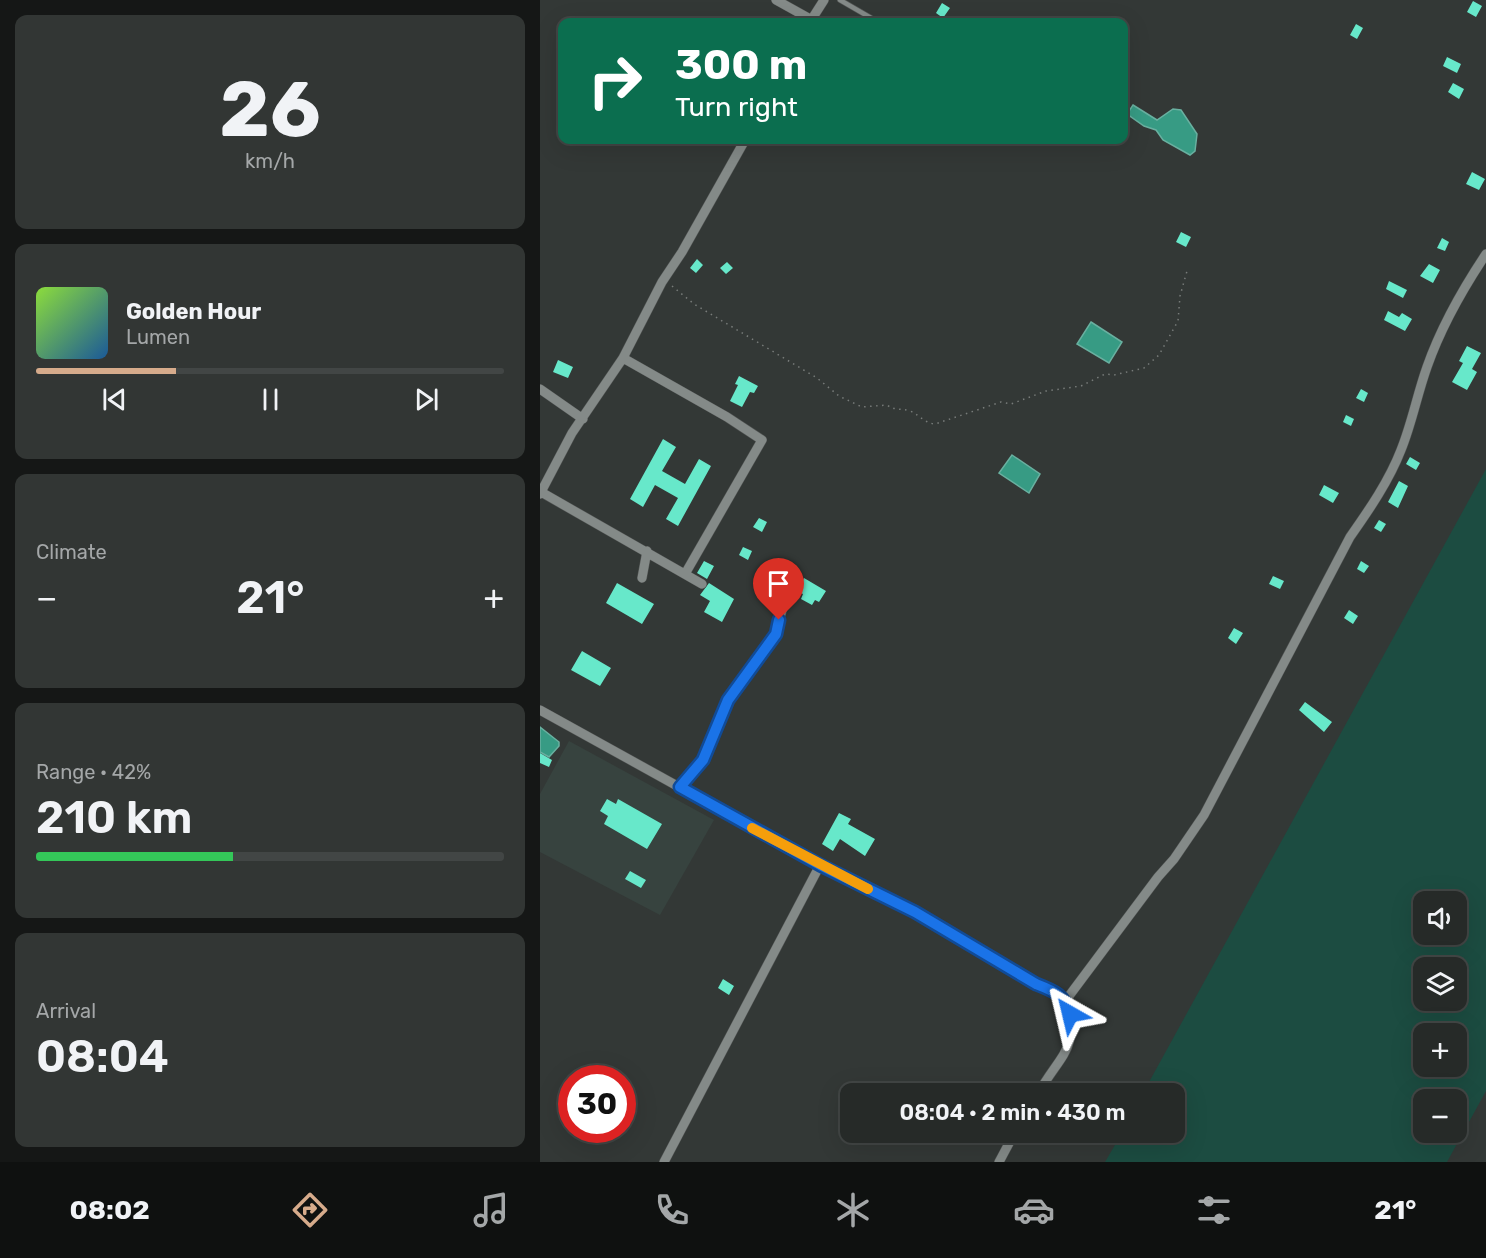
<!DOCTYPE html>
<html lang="en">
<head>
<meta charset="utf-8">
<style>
	body { margin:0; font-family:Rubik,sans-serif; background:#323634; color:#f1f3f6; height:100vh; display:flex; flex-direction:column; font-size:22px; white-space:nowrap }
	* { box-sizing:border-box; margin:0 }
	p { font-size:20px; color:#a4a7a8 }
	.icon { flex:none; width:33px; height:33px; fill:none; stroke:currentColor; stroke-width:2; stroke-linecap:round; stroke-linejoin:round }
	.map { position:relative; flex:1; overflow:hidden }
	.side { display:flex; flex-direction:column; gap:15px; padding:15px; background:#151716; width:540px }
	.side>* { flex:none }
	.top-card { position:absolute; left:18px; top:18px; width:570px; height:126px; border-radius:12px; box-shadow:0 6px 24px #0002,0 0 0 2px #424645; background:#0b6e4f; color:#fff; overflow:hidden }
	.buttons { position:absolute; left:873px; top:891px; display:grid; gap:12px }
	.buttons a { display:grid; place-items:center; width:54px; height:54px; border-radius:12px; background:#262a28; box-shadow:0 6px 24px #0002,0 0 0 2px #424645; font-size:30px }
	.speed { position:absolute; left:18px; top:1065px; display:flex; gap:12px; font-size:30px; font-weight:700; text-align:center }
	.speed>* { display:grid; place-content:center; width:78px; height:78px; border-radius:50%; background:#262a28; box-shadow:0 6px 24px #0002,0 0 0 2px #424645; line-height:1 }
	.speed .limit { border:9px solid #d22; background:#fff; color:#111 }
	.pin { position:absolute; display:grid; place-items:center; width:51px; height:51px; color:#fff; margin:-62px -26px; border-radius:50% 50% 50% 0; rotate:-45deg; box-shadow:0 0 6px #0007 }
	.pin .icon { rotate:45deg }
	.me { position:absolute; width:66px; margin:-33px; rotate:323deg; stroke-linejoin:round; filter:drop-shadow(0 0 4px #0008) }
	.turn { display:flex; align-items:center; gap:21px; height:126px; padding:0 18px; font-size:27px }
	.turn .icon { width:78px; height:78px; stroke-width:2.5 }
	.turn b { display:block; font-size:42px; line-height:51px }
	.big { font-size:45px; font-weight:600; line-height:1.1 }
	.side .card { flex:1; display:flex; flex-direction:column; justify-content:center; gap:9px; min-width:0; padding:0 21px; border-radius:12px; background:#323634 }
	.side .dial { align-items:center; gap:0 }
	.dial b { font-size:78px; line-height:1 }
	.song { display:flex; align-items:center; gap:18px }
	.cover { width:72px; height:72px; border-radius:9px; background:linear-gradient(135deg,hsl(90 70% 55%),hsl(210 70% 35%)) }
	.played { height:6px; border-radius:3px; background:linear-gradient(90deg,#d6ab8b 30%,#424645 30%) }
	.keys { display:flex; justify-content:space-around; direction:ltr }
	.heat { display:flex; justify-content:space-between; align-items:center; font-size:33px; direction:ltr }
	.charge { height:9px; border-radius:4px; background:linear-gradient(90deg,#34c759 42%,#424645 0) }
	.trip { position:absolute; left:300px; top:1083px; width:345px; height:60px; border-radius:12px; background:#262a28; box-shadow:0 6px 24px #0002,0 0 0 2px #424645; font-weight:600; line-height:60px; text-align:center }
	.tab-bar { display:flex; height:96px; justify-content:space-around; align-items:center; background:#0f1110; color:#a4a7a8 }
	.tab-bar .icon { width:42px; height:42px }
	.tab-bar .current { color:#d6ab8b }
	.tab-bar b { font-size:27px; color:#f1f3f6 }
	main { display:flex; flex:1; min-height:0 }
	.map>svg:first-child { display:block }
	.built { fill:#37433f }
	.green { fill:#1c4c41; fill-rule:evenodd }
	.water { fill:#379b84; stroke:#69b0a0; stroke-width:1.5 }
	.building { fill:#67e8ca }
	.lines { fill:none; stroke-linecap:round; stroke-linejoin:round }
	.lane-casing { stroke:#525554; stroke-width:6 }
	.street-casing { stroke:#525554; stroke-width:10 }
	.path { stroke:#787c7a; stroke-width:1.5; stroke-dasharray:1.5 4.5; stroke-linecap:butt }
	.lane { stroke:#848a88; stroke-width:4.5 }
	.street { stroke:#848a88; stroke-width:9 }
	.route-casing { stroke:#114b97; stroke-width:15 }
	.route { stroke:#1a73e8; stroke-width:10 }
	.slow { stroke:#f59e0b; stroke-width:10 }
</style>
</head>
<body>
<main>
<section class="side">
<div class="card dial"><b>26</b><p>km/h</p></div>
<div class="card">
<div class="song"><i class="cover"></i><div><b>Golden Hour</b><p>Lumen</p></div></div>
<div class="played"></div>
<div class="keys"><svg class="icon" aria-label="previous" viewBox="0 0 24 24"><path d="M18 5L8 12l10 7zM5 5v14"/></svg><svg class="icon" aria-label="pause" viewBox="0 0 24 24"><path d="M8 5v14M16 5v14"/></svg><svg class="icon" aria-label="next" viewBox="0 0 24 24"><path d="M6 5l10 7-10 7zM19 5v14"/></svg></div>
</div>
<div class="card"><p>Climate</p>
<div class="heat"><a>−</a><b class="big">21°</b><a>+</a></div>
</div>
<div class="card"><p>Range · 42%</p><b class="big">210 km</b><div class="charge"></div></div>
<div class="card"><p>Arrival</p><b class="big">08:04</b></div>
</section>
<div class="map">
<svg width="946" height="1162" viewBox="0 0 946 1162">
	<rect width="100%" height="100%" fill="#333836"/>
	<!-- built -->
	<path class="built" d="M29,741L174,820L120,915L0,852V794Z"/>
	<!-- green -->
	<path class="green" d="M946,469V1091L907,1162H565L582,1133L634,1132V1094L603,1093ZM884,902H916V934H884ZM884,968H916V1000H884ZM884,1034H916V1066H884ZM884,1100H916V1132H884Z"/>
	<!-- water -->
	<path class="water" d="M593,105L617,120L633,109L641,110L657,134L655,151L650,155L623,140L616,130L604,126L587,114Z
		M551,322L582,342L569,363L537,344Z
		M472,455L500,474L489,493L459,473Z
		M0,727L19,742V746L9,757L0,752Z"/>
	<!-- building -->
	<path class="building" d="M933,1L942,6L936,17L927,12Z
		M402,3L410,8L403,18L396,13Z
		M816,24L823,28L817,39L810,35Z
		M907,57L921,64L917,73L903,66Z
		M913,83L924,89L919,99L908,92Z
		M932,172L945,179L939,190L926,184Z
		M641,232L651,237L646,247L636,242Z
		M902,238L909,242L905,251L897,248Z
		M157,259L163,265L156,273L150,268Z
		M187,262L193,268L186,274L180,268Z
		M889,264L900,270L893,283L880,276Z
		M849,281L867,290L863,298L846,289Z
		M848,311L859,317L862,313L872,319L865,331L844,320Z
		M927,346L941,353L932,369L937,372L927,390L912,382L923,363L919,361Z
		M18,360L33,367L28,378L13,372Z
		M199,376L218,386L214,393L210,392L202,407L190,401L198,385L195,384Z
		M821,389L828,393L824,402L816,398Z
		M806,415L814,419L811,426L803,422Z
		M123,439L136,447L122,471L145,484L159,459L171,466L138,526L126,519L138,498L115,485L103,507L90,499Z
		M870,457L880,463L876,470L866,464Z
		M859,481L868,486L858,508L848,502Z
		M784,485L799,493L793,503L779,495Z
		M219,518L227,522L222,532L213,527Z
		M839,520L846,524L841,532L834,528Z
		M203,547L212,551L208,560L199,555Z
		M164,561L174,566L167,579L157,573Z
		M821,561L829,566L824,573L817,569Z
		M733,576L744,581L740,589L729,584Z
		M264,578L286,591L279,602L275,600L272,605L261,599L263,594L257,591Z
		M77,583L114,604L102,624L66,603Z
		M169,583L194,599L182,622L164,612L170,601L160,595Z
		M809,610L818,616L813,624L804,618Z
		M694,628L703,633L696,644L688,638Z
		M42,651L71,668L60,686L31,670Z
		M765,702L792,722L784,732L759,710Z
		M0,753L12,760L9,767L0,763Z
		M67,799L76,804L78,799L122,824L107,849L64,824L68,816L60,811Z
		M299,813L311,819L308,824L335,839L325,856L300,839L293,851L282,844Z
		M90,871L106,880L101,888L85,879Z
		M183,979L194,986L189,995L178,988Z"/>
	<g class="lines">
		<defs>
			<path id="lane" d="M300,0L338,22"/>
			<path id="street" d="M236,0L272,20
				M270,22L284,0
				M83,358L187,417L222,440L145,574
				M0,389L43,419
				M1,492L162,584
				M0,494L32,433L83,358L122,282L142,252L205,140
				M102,578L107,551
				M0,710L280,865L375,912L526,1000C541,1050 519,1055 498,1094
				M140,787L163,760L188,700L235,634L243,607
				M526,1000L618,877L634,859L664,815L810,537C829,510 849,481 861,450C872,423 877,395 887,367C901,327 922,290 946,254
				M124,1162L280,865
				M459,1162L475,1132"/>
		</defs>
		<!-- lane casing -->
		<use href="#lane" class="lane-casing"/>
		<!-- street casing -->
		<use href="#street" class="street-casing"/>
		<!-- path -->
		<path class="path" d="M132,286L154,304L277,378L299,396L322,407L347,405C355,411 361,408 370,411C380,415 384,423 395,424L461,402L471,404L506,391L541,386L565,374L574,375L604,368L619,355L638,321L640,296L647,271"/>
		<!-- lane -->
		<use href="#lane" class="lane"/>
		<!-- street -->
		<use href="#street" class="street"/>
	</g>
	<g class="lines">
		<defs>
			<path id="route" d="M239,620L236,634L188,700L163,760L140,787L280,865L375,912L496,984C514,991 525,995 530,1014"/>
		</defs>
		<!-- route casing -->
		<use href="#route" class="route-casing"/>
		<!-- route -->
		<use href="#route" class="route"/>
		<!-- slow -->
		<path class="slow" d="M212,828L328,889"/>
	</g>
</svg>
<div class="buttons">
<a><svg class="icon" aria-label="sound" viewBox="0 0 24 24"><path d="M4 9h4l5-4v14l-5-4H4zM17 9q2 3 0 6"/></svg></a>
<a><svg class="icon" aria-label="layers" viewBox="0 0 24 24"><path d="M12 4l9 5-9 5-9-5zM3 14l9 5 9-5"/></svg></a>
<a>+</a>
<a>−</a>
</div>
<div class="speed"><div class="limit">30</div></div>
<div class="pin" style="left:239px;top:620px;background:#d93025"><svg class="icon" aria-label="arrive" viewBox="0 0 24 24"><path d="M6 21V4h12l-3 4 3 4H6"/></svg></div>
<svg class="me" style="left:530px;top:1014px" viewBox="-20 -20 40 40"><path d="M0-17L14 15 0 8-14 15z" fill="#1a73e8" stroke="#fff" stroke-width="4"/></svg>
<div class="trip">08:04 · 2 min · 430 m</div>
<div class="top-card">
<div class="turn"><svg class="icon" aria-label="right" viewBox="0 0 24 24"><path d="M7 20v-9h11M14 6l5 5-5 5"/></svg><div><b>300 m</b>Turn right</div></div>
</div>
</div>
</main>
<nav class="tab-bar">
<b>08:02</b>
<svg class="icon current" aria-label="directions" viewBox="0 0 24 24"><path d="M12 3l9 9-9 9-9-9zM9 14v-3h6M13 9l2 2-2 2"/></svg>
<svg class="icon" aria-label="music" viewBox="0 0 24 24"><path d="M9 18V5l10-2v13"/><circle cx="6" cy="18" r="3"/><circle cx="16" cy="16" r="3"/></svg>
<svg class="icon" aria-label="phone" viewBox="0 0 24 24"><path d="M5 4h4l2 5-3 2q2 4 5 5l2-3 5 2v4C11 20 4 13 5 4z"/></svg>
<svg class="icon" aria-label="climate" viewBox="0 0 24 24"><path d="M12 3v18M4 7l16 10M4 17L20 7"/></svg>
<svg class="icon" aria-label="car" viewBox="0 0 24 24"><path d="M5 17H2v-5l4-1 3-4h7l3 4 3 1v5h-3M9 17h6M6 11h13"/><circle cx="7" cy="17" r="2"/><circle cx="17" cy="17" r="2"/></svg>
<svg class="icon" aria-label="filters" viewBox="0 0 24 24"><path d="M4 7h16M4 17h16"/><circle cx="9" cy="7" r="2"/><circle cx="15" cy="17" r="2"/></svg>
<b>21°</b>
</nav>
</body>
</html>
